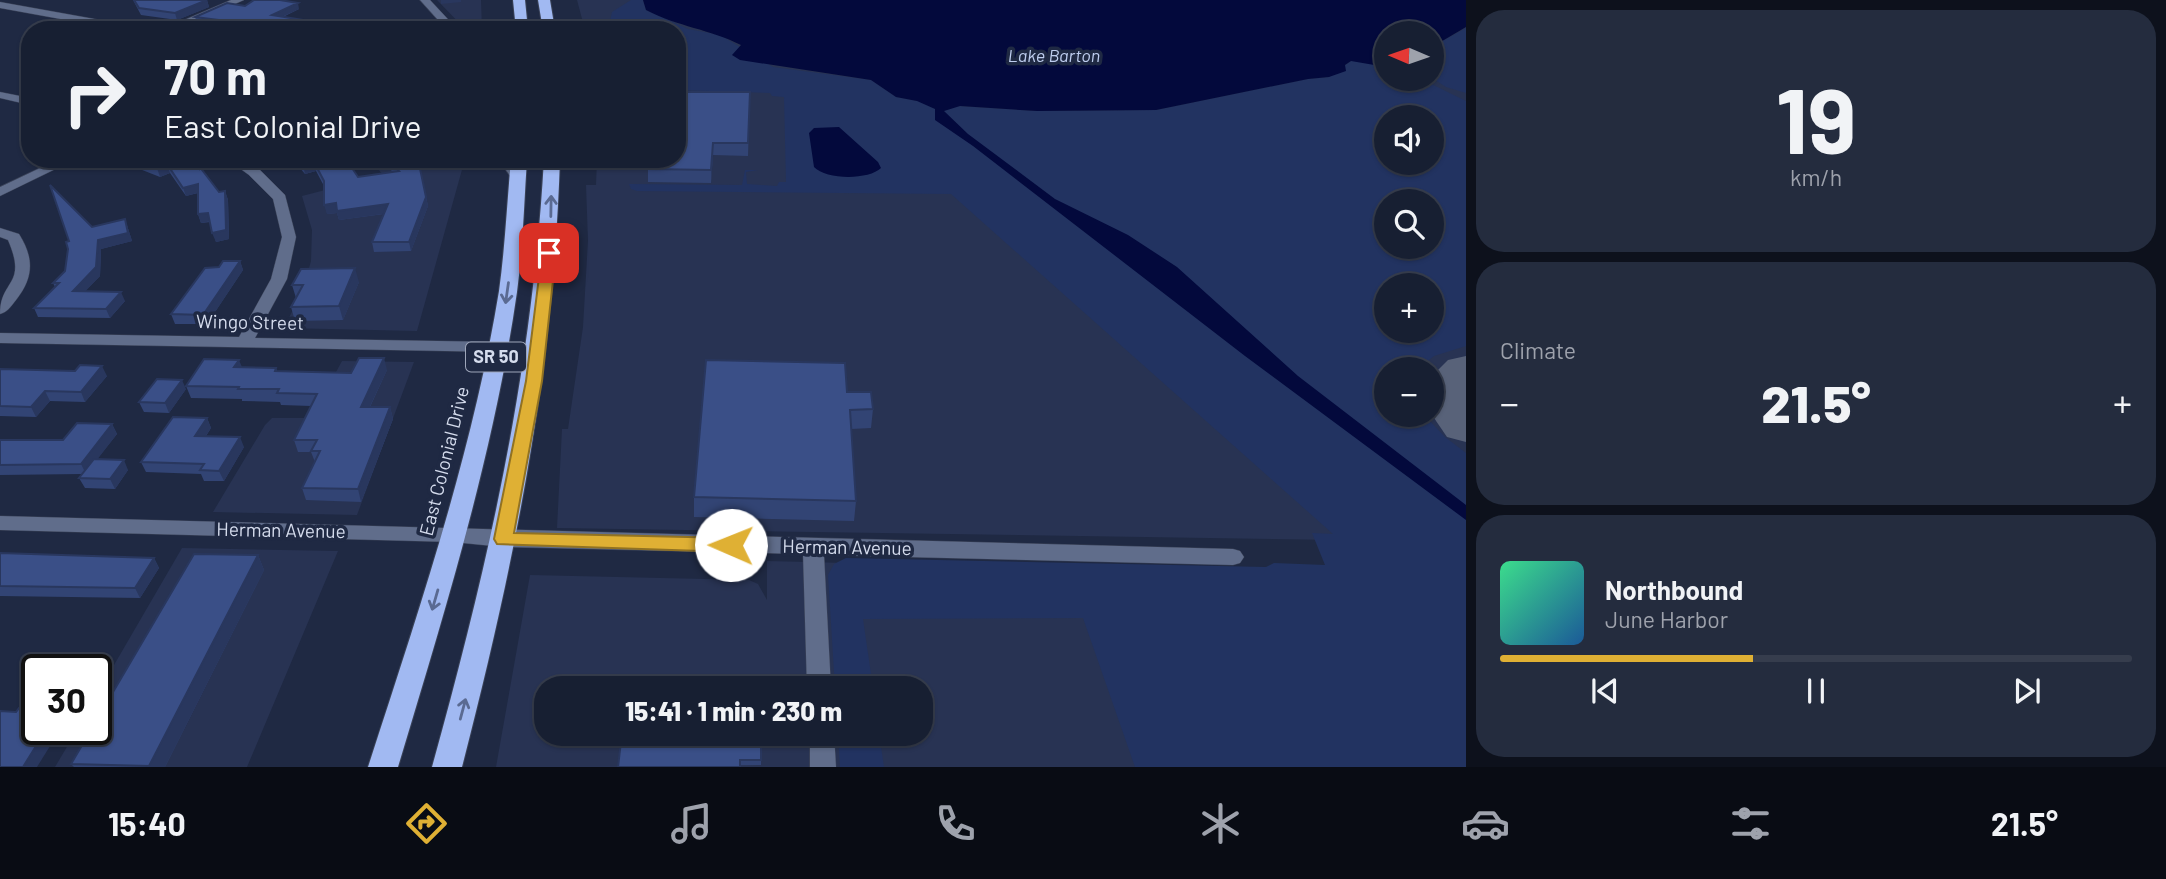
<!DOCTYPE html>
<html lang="en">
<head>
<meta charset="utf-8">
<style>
	body { margin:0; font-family:Barlow,sans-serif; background:#242c3e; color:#f1f3f6; height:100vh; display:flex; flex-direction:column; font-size:26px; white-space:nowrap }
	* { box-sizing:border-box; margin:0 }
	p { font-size:23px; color:#9ea2ac }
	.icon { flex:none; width:38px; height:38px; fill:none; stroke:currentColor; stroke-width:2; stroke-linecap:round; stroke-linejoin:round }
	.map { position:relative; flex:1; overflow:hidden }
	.side { display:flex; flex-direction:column; gap:10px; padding:10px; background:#0d111c; width:700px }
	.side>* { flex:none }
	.hud { position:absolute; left:21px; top:21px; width:665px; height:147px; border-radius:28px; box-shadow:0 2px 5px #0004,0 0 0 2px #363d4d; background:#171f32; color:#f1f3f6; overflow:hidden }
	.needle { width:46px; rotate:272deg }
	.fabs { position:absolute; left:1374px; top:21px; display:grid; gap:14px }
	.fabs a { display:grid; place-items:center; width:70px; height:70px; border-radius:50%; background:#171f32; box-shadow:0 2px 5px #0004,0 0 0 2px #363d4d; font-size:35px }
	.speed { position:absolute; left:21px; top:654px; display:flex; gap:14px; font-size:35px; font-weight:700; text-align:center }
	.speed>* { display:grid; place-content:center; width:91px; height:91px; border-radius:50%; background:#171f32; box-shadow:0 2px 5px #0004,0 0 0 2px #363d4d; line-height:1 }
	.speed .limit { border:4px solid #111; border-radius:10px; background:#fff; color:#111 }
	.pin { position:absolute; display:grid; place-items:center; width:60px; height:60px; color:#fff; margin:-30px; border-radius:14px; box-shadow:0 4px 10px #0006 }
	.me { position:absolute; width:77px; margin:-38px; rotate:271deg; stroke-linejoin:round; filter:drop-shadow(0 0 5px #0008) }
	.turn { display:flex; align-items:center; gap:24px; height:147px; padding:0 28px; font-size:32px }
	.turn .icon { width:91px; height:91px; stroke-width:2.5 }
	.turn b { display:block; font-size:49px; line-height:60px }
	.big { font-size:52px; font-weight:800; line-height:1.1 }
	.side .card { flex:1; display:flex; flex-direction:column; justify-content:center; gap:10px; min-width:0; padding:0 24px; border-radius:28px; background:#242c3e }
	.side .dial { align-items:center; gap:0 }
	.dial b { font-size:91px; line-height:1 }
	.song { display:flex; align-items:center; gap:21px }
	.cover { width:84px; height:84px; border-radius:10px; background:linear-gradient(135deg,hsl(150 70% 55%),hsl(210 70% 35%)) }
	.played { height:7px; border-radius:4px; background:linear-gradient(90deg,#dfb034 40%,#363d4d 40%) }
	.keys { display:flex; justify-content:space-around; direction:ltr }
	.heat { display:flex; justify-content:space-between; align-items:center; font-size:38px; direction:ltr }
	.trip { position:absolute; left:534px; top:676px; width:399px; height:70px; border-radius:28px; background:#171f32; box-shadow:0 2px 5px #0004,0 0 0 2px #363d4d; font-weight:800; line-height:70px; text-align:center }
	.tab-bar { display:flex; height:112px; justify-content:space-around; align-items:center; background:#090c14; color:#9ea2ac }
	.tab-bar .icon { width:49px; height:49px }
	.tab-bar .current { color:#dfb034 }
	.tab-bar b { font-size:32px; color:#f1f3f6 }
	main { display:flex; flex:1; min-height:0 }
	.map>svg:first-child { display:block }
	.built { fill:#283353; fill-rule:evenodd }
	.green { fill:#223361; fill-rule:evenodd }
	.water { fill:#03093c }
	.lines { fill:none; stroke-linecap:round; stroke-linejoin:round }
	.taxiway { fill:#586279; fill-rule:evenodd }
	.minor-casing { stroke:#3a4257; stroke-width:1 }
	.highway-casing { stroke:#3a4257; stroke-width:2 }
	.minor { fill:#606d8b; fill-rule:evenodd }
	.highway { fill:#a1b9f2; fill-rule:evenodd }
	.wall { fill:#324474 }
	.shaded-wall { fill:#29375e }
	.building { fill:#3a4f87; stroke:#29375e; stroke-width:2 }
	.oneway { stroke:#5a6a92 }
	.route { fill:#dfb034; stroke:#917222; stroke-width:2 }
	.labels { text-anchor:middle; stroke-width:7; stroke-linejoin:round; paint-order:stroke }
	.far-water-label { font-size:18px; font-style:italic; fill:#becdef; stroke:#1f2943 }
	.shield { fill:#1f2943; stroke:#9ea6ba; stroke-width:2 }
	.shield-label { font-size:18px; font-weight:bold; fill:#d5dced }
	.street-label { font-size:19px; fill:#d5dced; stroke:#1f2943 }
</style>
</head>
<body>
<main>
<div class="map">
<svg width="1466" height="767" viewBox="0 0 1466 767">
	<rect width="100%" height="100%" fill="#1f2943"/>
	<!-- built -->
	<path class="built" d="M437,0H481L482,30H466Z
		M577,0H1238L1466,21V767H496L530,575L749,580L758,584L767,600V561L1360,576L1340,540L557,528L562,429H568L583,327L588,241L586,185H596L597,159H677V30H585ZM1386,33H1432V79H1386ZM1386,117H1432V163H1386ZM1386,201H1432V247H1386ZM1386,285H1432V331H1386ZM1386,369H1432V415H1386ZM546,688H920V733H546Z
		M370,159H465L417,331L284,328L303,289L311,261L312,230L302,196L383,175Z
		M342,361L414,362L357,515L213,512L265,425L272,418H311Z
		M182,548L338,551L247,767H55L77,730H96V696Z"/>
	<!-- green -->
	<path class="green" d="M631,0H643L646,10L688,29L720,35L773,67L871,80L896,97L940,105L1037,111L1156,110L1308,79L1329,77L1351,61L1357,60L1386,67V79H1421L1466,101V346L1434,356L1418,369H1386V415H1424L1445,437L1466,453V767H1135L1083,618L863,619L873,688H835L828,575L834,564L846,558L1266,567L1274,563L1325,565L1312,533L1333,534L951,194L637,191L631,189L629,184L742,185L745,170H758L746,172L747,184L777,186L779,182H786L784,97L772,96L770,93L677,90V30H608L612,12ZM1386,117H1432V163H1386ZM1386,201H1432V247H1386ZM1386,285H1432V331H1386Z
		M1466,28V93L1446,87L1432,78V47Z
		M838,733H879L884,767H840Z"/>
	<!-- water -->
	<path class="water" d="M643,0H1466V27L1432,47V33H1386V48H1375V51L1386,59V67L1351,61L1345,65L1346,71L1329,77L1308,79L1156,110L1037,111L960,106L944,111L968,134L1055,199L1128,235L1177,267L1298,376L1466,505V520L1245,356L973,146L935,120V109L917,101L896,97L871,80L740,60L732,55L741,45C709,29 679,27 646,10Z
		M839,127L878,162L881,168C869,180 826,180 814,167L809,133L814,128Z"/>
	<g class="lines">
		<!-- taxiway -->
		<path class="taxiway" d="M1466,356V442L1447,437L1432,415V376L1448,360Z"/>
		<defs>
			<path id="minor" d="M231,0H244L175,30H161Z
				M420,0H430L458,30H447Z
				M0,2L139,27L144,30H121L0,8Z
				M0,92L30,98V105L0,98Z
				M59,159H76L0,196V187Z
				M227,159H242L259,169L285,195L296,237L287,279L255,338L499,342L507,347L499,352L0,343V333L239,337L271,279L282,237L273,199L249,175Z
				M498,159H511L525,177L523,180H513Z
				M0,228L19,234C34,258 34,277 16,300C11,306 8,312 0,314C0,279 28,286 8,240L0,237Z
				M0,516L1233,549L1240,551L1244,557L1240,563L1233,565L824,555L831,688H807L803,554L503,547L453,542L0,530Z
				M810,733H834L836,767H810Z"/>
			<path id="highway" d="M513,0H525L528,30H516Z
				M538,0H550L555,30H543Z
				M511,159H527C524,203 523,248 517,292C494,453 445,611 398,767H368C418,613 473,451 499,291C505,248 507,203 511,159Z
				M544,159H560C553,372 515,562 462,767H432C489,562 532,372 544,159Z"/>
		</defs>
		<!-- minor casing -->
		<use href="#minor" class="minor-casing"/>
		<!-- highway casing -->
		<use href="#highway" class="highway-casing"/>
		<!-- minor -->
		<use href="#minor" class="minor"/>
		<!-- highway -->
		<use href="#highway" class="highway"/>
	</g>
	<!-- wall -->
	<path class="wall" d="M133,0H207L209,7L177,20L141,15Z
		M245,6L299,9L283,17L341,26L342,30H224L217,28L216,26L197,23L195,17Z
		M750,92L748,156L713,155L711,183L648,182V169Z
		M105,159H173L219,192L225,191L228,200L229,239L216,242L210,222L201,223L198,214V193L186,196L170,173L160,177L132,166L126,169Z
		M292,159H334L341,167L358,177L393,172L379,159H418L428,206L411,251L374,252L372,242L384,214L339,220L337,213L327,214L324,186L316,171L305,174Z
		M125,219L132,241L101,249L100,276L85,291L125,301L110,318L38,317L34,308L55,287L53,283L65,271L92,227Z
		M240,261L243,270L207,324H175L171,314L219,267Z
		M359,282L343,320L295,321L291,307L296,298L292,285Z
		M242,368H276L277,371L351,373L387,370L370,407H390L393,419L361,502L306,500L302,488L315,462L311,452H298L294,440L311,406L281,405L280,402L242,401V399L191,398L186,386Z
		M0,369L107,376L85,402L50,401L36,417L0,416Z
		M186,389L169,413L144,412L139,402Z
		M847,392L873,409L871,428L851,429L856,501L854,521L694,517V497Z
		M207,418L211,428L206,436L244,447L224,481H204L201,474L146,472L141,462Z
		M112,424L117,434L97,459L128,470L115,489L85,488L79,478L82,474L0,475V440H63Z
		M0,553L154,558L159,568L140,598L0,596Z
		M258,555L264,570L165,767H74L71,764Z
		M761,733V765L618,767Z"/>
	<!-- shaded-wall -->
	<path class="shaded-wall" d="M207,0L209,7L177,20L175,13Z
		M441,0H461V2L441,4Z
		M298,3L299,9L273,21L272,15Z
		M713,143V155L711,183V170Z
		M125,159H130L132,166L126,169L123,160Z
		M314,162L316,171L305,174L303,165Z
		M167,164L170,173L160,177L157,168Z
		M198,184L201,192L186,196L183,188Z
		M225,191L228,200L229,239L216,242L212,233Z
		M426,197L428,206L411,251L409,242Z
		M336,203L388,204L390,213L339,220L337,213L327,214L324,205Z
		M208,213L211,221L201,223L198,214Z
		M125,219L132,241L101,249L100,276L77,300L73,291L98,240Z
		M240,261L243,270L207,324L203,315Z
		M355,268L359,282L343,320L339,306Z
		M121,292L125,301L110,318L106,309Z
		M384,358L387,370L364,419L361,407Z
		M239,360L244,372L234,367Z
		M102,366L107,376L85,402L81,392Z
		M182,380L186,389L169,413L165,403Z
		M45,391L50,401L36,417L31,407Z
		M390,407L393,419L361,502L358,489Z
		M207,418L211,428L199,446L195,436Z
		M112,424L117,434L86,474L81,464Z
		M240,437L244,447L224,481L219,471Z
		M124,460L128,470L115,489L110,479Z
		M258,555L264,570L165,767H149V766Z
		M154,558L159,568L140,598L135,588Z
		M46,730H60L37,767H23Z"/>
	<!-- building -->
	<path class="building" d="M134,0H207L175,13L139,8Z
		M254,0H280L298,3L272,15L341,26L334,30H262L215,22L218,20L195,17L227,3L245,6Z
		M30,84V92L26,86Z
		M677,92H750L748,143H713L711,170L648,169L649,159H677Z
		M133,159H173L199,169V166L219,192L225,191L226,230L212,233L208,213L198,214V184L183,188L167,164L157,168Z
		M298,159H334L341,167L350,165L358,177L399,171L387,159H418L426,197L409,242H372L388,204L337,211L336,203L324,205V181L314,162L303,165Z
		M50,185L92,227L125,219L128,233L98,240L96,267L73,291L121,292L106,309L34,308L59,283H53L65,271L68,249L66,242L69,241Z
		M223,261H240L203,315L171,314L205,268L219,267Z
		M355,268L339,306L291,307L303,285H292L301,269Z
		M359,358H384L361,407H390L358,489L302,488L320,451H311L317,440H294L317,394L277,393L279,389H238L239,387L186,386L204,359L239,360L234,367L276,368L275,371L351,373Z
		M706,360L845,363L847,392H871L873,409L850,410L856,501L694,497Z
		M80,365L102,366L81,392L45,391L31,407L0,406V369L75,371Z
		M157,379L182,380L165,403L139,402Z
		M173,417L207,418L195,436L240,437L219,471L200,470L204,464L141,462Z
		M77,423L112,424L81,464L0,465V440H63Z
		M94,459L124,460L110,479L79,478Z
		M0,553L154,558L135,588L0,586Z
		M194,554L258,555L149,766L71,764L91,730H96V721Z
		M19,708L37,709V730H46L23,767H0V711L16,712Z
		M622,733H761V760H740V767H618Z"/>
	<!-- one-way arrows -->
	<defs><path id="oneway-shaft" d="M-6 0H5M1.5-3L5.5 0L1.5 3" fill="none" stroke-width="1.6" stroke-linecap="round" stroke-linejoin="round" transform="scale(1.75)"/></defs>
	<g class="oneway">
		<use href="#oneway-shaft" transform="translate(551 206) rotate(-89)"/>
		<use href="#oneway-shaft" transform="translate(507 293) rotate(98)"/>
		<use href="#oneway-shaft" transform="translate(435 600) rotate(106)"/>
		<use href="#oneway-shaft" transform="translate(463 709) rotate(-75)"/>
	</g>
	<!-- route -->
	<path class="route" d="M549,249L556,253L542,381L514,533L731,538L738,540L740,545L738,550L731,552L497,544L494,539L526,381L542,253Z"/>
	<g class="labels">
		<!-- far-water labels -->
		<g class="far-water-label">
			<text x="1054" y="62">Lake Barton</text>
		</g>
		<!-- shield labels -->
		<rect class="shield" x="466" y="342.5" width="60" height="29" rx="5"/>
		<g class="shield-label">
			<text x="496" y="363">SR 50</text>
		</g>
		<!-- street labels -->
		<g class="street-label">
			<text transform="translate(250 322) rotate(1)" y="7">Wingo Street</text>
			<text transform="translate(444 461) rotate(-76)" y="7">East Colonial Drive</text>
			<text transform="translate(281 530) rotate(1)" y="7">Herman Avenue</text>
			<text transform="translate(847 547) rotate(1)" y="7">Herman Avenue</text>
		</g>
	</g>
</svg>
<div class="fabs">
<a><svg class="needle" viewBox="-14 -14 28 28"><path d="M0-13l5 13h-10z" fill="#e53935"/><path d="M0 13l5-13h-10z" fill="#9ea2ac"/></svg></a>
<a><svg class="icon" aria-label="sound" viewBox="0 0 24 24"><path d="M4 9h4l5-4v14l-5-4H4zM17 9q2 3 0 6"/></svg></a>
<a><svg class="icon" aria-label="search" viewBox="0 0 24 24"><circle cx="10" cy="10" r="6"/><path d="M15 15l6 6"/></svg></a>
<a>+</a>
<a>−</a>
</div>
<div class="speed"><div class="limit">30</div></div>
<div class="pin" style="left:549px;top:253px;background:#d93025"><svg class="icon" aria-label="arrive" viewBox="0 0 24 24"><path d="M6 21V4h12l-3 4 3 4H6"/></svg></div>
<svg class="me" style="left:731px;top:545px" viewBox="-20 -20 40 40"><circle r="19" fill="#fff"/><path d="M0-13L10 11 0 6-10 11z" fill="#dfb034"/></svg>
<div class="trip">15:41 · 1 min · 230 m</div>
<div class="hud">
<div class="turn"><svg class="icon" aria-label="right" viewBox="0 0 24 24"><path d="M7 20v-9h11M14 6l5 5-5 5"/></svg><div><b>70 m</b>East Colonial Drive</div></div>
</div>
</div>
<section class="side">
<div class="card dial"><b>19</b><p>km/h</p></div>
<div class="card"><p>Climate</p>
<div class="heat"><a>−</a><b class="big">21.5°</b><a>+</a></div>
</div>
<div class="card">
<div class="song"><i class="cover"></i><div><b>Northbound</b><p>June Harbor</p></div></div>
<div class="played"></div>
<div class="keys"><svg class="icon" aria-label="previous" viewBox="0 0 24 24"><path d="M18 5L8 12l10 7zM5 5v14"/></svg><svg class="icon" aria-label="pause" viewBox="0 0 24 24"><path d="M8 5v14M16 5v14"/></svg><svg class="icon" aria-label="next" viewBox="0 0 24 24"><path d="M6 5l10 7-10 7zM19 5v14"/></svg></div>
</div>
</section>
</main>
<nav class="tab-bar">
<b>15:40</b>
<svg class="icon current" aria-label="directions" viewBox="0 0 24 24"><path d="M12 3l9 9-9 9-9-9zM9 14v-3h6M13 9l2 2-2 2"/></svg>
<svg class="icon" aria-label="music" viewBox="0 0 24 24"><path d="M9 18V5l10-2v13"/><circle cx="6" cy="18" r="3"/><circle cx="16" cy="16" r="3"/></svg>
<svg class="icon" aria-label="phone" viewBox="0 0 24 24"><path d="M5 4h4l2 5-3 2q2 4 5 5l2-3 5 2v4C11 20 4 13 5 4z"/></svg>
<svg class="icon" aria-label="climate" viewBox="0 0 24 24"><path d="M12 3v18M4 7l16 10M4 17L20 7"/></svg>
<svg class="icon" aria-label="car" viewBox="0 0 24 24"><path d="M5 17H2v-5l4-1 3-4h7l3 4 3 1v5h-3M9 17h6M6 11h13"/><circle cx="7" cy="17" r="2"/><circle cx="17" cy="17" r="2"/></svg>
<svg class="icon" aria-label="filters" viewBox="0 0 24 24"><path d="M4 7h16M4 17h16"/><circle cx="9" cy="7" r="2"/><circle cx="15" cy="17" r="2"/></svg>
<b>21.5°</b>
</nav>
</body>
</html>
